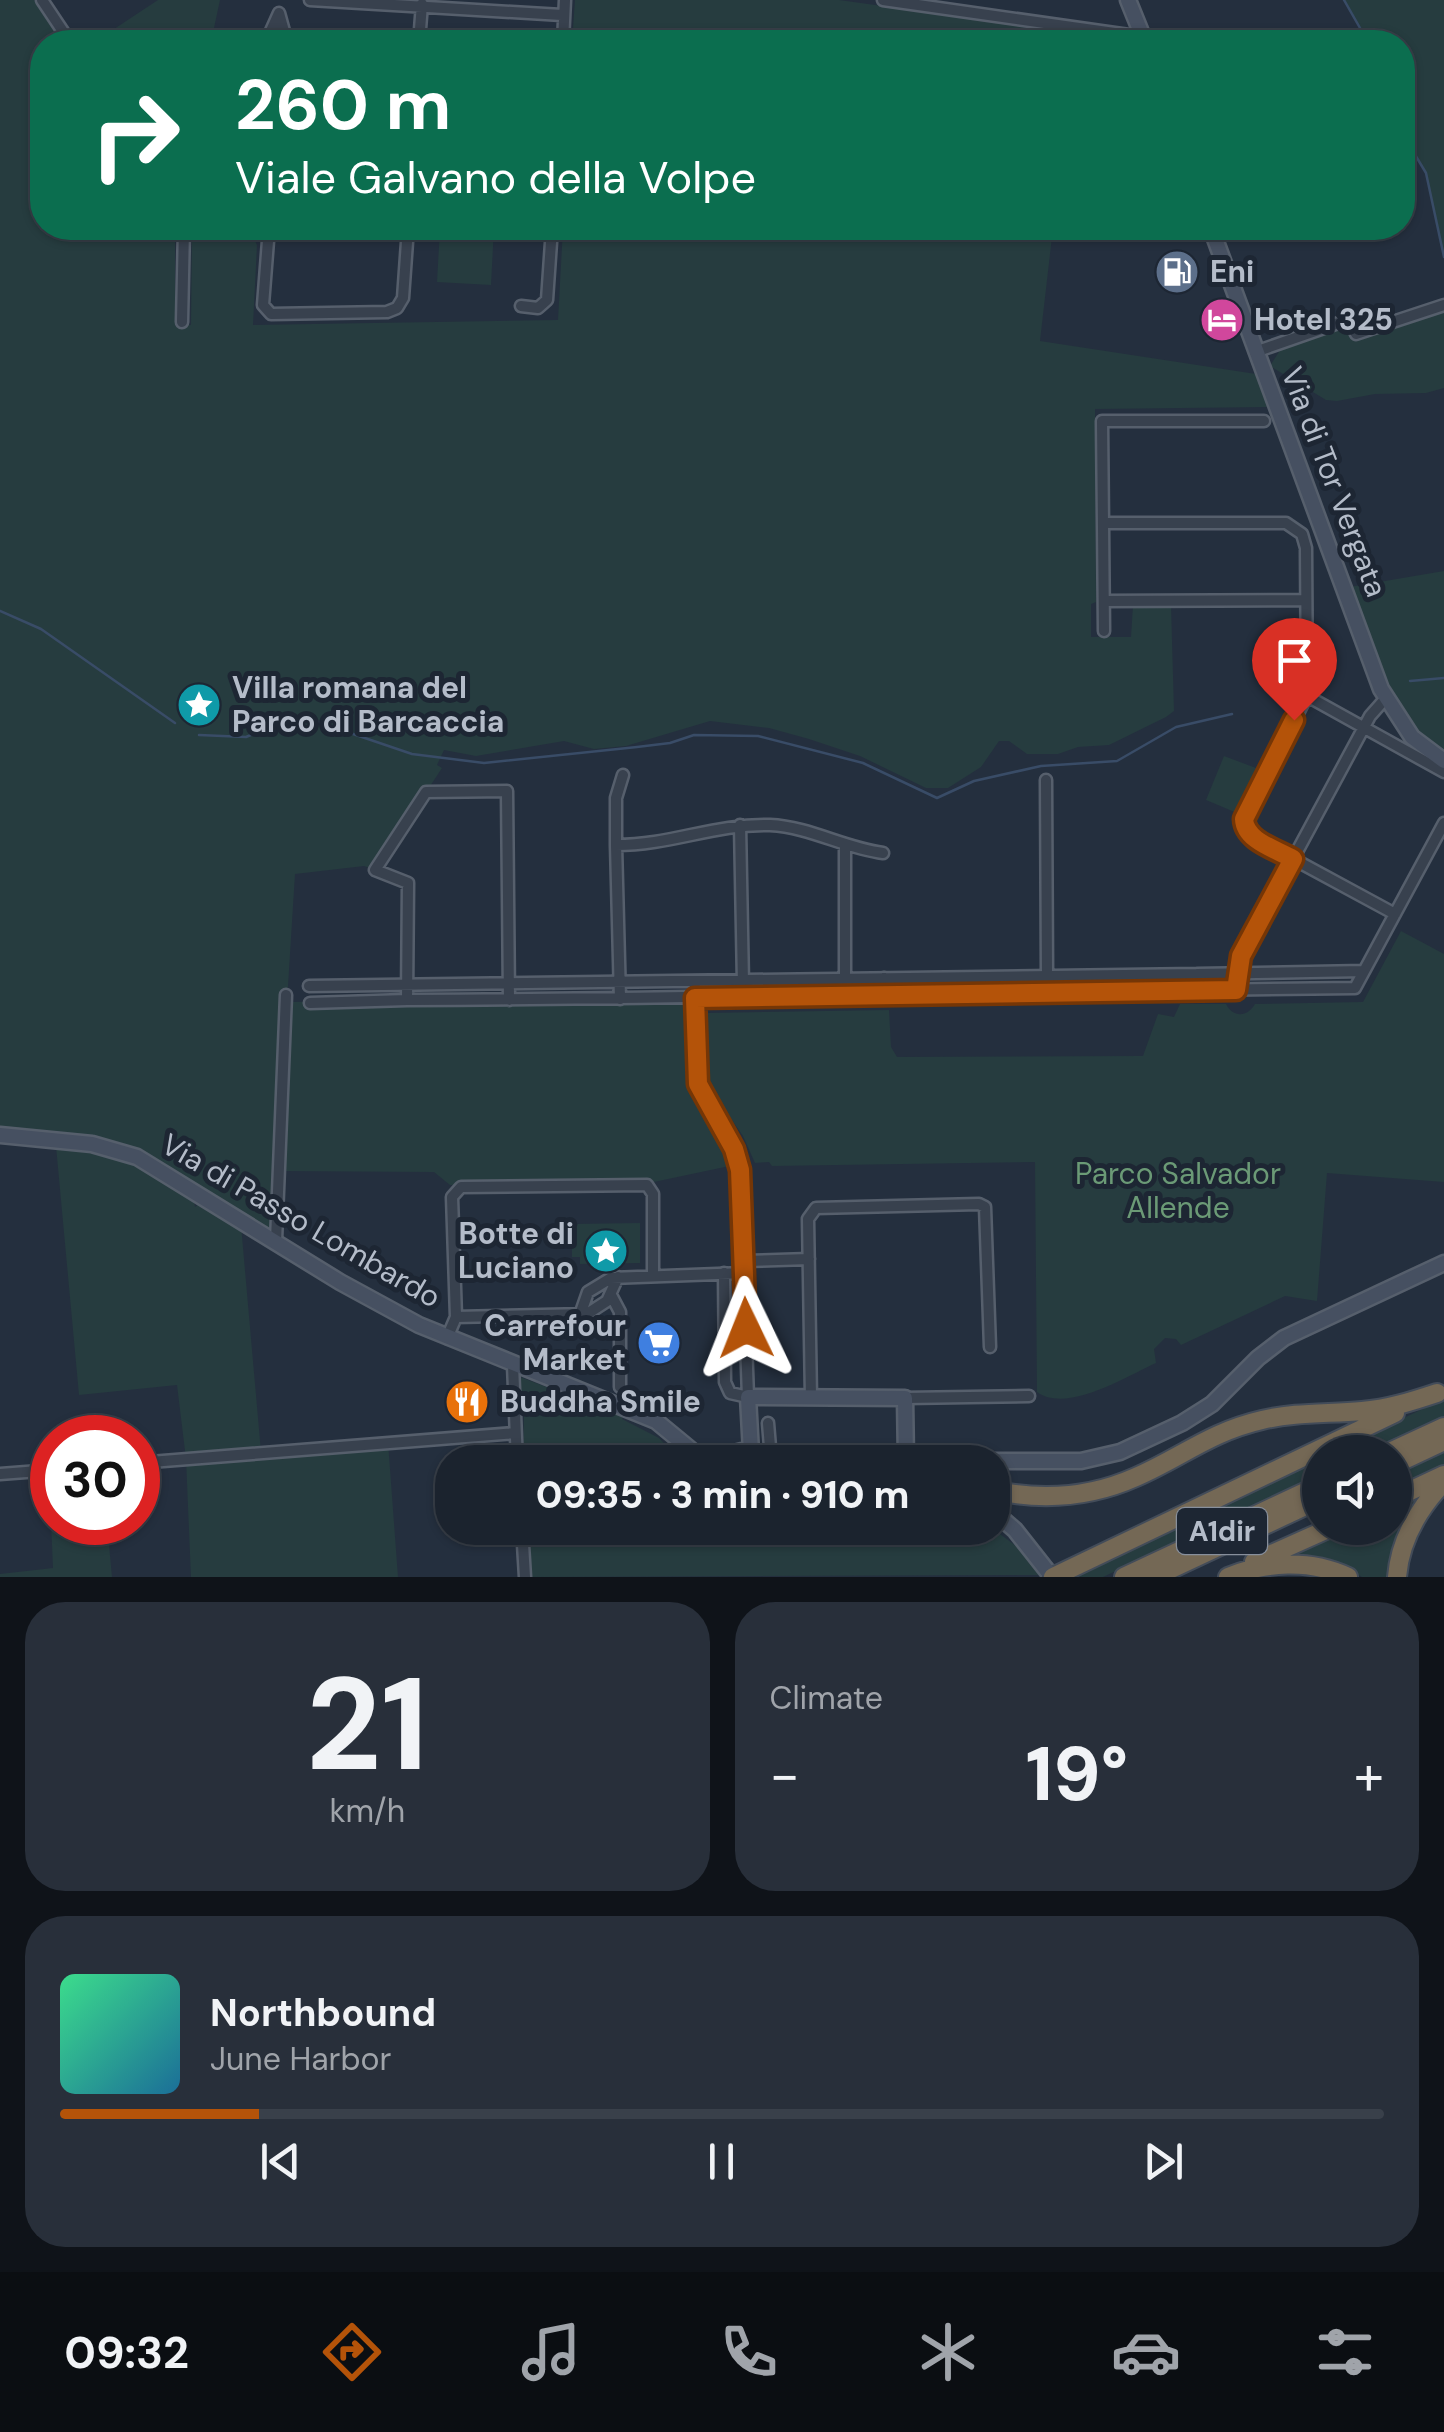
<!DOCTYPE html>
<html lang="en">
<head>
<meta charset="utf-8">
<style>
	body { margin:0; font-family:"DM Sans",sans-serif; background:#282f3a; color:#f1f3f6; height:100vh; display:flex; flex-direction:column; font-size:38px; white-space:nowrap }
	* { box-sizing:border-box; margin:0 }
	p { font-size:32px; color:#a0a4aa }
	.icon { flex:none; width:55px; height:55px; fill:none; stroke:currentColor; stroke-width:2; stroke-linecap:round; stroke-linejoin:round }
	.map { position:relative; height:1577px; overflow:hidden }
	.details { display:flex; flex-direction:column; gap:25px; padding:25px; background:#0f1319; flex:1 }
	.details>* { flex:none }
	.top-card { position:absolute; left:30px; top:30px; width:1385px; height:210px; border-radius:40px; box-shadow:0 2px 8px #0004,0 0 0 2px #39404a; background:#0b6e4f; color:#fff; overflow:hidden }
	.buttons { position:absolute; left:1302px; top:1435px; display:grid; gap:20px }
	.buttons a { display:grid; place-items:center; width:110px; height:110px; border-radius:50%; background:#1b232e; box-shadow:0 2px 8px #0004,0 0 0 2px #39404a; font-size:50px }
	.speed { position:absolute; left:30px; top:1415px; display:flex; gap:20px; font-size:50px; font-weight:700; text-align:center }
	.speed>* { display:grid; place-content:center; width:130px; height:130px; border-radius:50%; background:#1b232e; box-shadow:0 2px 8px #0004,0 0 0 2px #39404a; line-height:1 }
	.speed .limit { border:15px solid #d22; background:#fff; color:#111 }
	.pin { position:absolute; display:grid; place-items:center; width:85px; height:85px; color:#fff; margin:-102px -42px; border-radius:50% 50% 50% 0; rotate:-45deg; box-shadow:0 0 10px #0007 }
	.pin .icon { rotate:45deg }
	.me { position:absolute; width:110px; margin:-55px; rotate:358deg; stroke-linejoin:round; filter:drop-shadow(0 0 8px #0008) }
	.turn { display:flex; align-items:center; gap:35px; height:210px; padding:0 40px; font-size:45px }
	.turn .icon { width:130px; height:130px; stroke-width:2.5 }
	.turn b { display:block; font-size:70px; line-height:85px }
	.big { font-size:75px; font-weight:800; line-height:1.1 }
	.details .tile { flex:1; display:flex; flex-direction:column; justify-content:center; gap:15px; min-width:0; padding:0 35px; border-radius:40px; background:#282f3a }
	.details .dial { align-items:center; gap:0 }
	.dial b { font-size:130px; line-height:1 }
	.song { display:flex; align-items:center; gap:30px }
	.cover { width:120px; height:120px; border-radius:15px; background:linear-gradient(135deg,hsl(150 70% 55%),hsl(200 70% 35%)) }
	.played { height:10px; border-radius:5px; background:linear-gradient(90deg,#b45309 15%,#39404a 15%) }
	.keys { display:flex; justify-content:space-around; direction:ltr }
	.heat { display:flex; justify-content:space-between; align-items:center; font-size:55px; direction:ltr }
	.details .tiles { flex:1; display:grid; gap:25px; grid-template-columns:1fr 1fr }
	.tile:last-child { grid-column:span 2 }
	.trip { position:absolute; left:435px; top:1445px; width:575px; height:100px; border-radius:40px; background:#1b232e; box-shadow:0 2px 8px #0004,0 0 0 2px #39404a; font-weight:800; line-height:100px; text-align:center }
	.dock { display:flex; height:160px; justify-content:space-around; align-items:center; background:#0b0e12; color:#a0a4aa }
	.dock .icon { width:70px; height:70px }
	.dock .selected { color:#b45309 }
	.dock b { font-size:45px; color:#f1f3f6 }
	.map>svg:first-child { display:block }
	.green { fill:#263c3f }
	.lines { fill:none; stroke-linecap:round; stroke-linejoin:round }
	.stream { stroke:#394c67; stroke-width:2.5 }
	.street-casing { stroke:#565f6c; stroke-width:15 }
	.secondary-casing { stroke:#565f6c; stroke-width:19 }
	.highway-casing { stroke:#434c59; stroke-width:22 }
	.street { stroke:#38414e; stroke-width:10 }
	.secondary { stroke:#465061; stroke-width:14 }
	.highway { stroke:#746855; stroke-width:18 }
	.route-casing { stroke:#753606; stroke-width:25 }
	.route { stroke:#b45309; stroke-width:18 }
	.labels { text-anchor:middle; stroke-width:10; stroke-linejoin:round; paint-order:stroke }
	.shield { fill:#1d2633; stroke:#878f9c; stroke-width:2.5 }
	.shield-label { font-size:28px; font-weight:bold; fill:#b4bcc9 }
	.poi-label { font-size:30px; font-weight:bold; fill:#b4bcc9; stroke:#1d2633; text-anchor:start }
	.street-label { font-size:30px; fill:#b4bcc9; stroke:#1d2633 }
	.park-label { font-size:30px; fill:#6b9a76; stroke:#1d2633 }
</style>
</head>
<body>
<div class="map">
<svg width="1444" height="1577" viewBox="0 0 1444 1577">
	<rect width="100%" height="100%" fill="#242f3e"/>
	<!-- green -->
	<path class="green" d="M0,0H34L61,42H42V228H175V326L191,325L192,228H249L257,245L253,325L558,320L563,228H1053L1040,341L1256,374L1269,407L1095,409L1096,602L1091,604V637H1131L1133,605H1171L1174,711L1166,717L1109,745L1078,747L1058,754H1027L1009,741H999L981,767L948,788H926L860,756L809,739L769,728L710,721L626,746L594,749L564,741L476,756L444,750L437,765L442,768L375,870L364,866L295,874L287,1002L695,998L696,1078L739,1164L649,1183L450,1185L434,1172L276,1171L271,1224L273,1230L268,1233L161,1165L0,1132Z
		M158,0H220L211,42H105L102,37Z
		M575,0H839L1048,29L1045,42H572Z
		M1344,0H1444V257L1426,173L1403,133L1402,42H1368Z
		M440,228H494L491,285L437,282Z
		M1444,305V388L1426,393L1375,394L1337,401L1326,400L1270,366L1282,347L1350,319L1355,333Z
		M1444,571V751C1386,716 1374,646 1350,587Z
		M1224,756L1256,768L1237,813L1206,800Z
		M1401,931L1444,954V1182L1327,1173L1317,1301L1285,1296L1181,1345L1176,1339L1165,1338L1154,1349L1156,1363C1127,1376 1067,1414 1037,1392L1035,1162L772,1166L769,1162L755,1163L743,1136L707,1084V1013L889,1010L891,1047L897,1057L1143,1056L1158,1014L1174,1017L1180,1004H1226C1233,1018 1248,1017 1255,1004L1363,1002Z
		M56,1146L124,1156L193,1195L195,1207L203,1200L241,1225L261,1452L388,1442L398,1577H191L186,1459L177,1385L79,1395Z
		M640,1223V1263L580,1264V1257H572V1224Z
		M520,1377L623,1416L622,1419L659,1438L682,1462H523L524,1413L517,1379Z
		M1444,1399V1416L1368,1452H1331Z
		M1444,1452V1470L1395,1493V1475Z
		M1320,1458V1475L1103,1577H1069Z
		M52,1475V1522L107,1523L112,1577H0V1574L53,1568L49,1476Z
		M1433,1486L1391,1577H1362L1350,1570L1279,1559L1346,1528H1395V1504Z
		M526,1528H992L1020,1549L1041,1575L529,1577Z"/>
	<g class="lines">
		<!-- stream -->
		<path class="stream" d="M1344,0L1368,42
			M1402,133L1426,173L1444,257
			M0,611L41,629L175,723
			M1410,681L1444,678
			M199,735L246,737L287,720L303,717L412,754L484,763L637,747L670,743L694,735L758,736L863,763L937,798L974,781L1041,766L1117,761L1176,727L1232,714"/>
		<defs>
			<path id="street" d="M42,0L70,42
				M310,0L562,15
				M883,0L1143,37
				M266,42L279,13L287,42
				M419,42L422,4
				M563,42L565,0
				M269,228L263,305L271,314L387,312L397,308L403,298L408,228
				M521,306L538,308L547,300L552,228
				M182,322L184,228
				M1255,352L1350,319L1356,334L1444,305
				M1104,523H1286L1302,534L1306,548L1307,696L1257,791L1244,827L1249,835L1395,914
				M1104,601L1305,600
				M1104,631L1102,421H1264
				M1307,696L1444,772
				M1046,780L1047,976
				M740,825L743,984
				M616,845C672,845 713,824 770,825C810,827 844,848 883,853
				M1364,971L1197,974V990L1355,988L1444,823
				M1237,979L1244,950L1370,716L1386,698
				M695,981C695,1015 688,1059 701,1092C712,1120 734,1140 740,1170L748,1397L730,1393L725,1382L724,1273
				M845,983V844
				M309,986L1197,974
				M884,993L1197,990
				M620,999L616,845V798L623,775
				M509,1000L507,791L426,792L375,870L408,883L407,1000C566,999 725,997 884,993V978
				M310,1003L407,1000
				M276,1241L286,995
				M744,1261L809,1259
				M611,1295L620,1312V1387
				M580,1315L588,1292L611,1278L744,1273
				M456,1317L587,1314L607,1301L618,1277
				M447,1338L456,1317L452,1197L461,1187L647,1185L653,1194V1276
				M513,1365L517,1462
				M811,1398L808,1219L816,1208L979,1204L985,1207L990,1347
				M905,1398L1029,1396
				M768,1423L770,1447L780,1455L906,1461
				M138,1463L515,1433
				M0,1474L52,1470
				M522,1528L525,1577"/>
			<path id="secondary" d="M1128,0L1145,42
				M1211,228L1381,689L1412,737L1444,761
				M0,1135L92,1144L137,1157L340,1282L419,1325L656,1421L696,1454L714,1458L742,1451L751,1452L767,1462
				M751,1452L748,1397L905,1398L906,1461H1081L1120,1452L1182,1423L1212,1404L1258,1358L1284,1338L1444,1263
				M992,1510L1015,1530L1052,1577"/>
			<path id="highway" d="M1390,1452L1444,1427
				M1395,1464L1444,1441
				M992,1490C1042,1501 1089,1498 1136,1477C1182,1457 1210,1432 1262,1420C1295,1412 1328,1414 1362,1411C1388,1409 1413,1401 1437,1393
				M1395,1498L1444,1475
				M1254,1562L1330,1528
				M1053,1577L1395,1413
				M1124,1577L1320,1485
				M1154,1577L1320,1499
				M1228,1577C1265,1562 1310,1559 1348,1577
				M1397,1577C1400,1540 1419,1508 1444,1482"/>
		</defs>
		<!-- street casing -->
		<use href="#street" class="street-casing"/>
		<!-- secondary casing -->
		<use href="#secondary" class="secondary-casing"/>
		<!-- highway casing -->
		<use href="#highway" class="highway-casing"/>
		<!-- street -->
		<use href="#street" class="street"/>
		<!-- secondary -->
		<use href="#secondary" class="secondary"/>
		<!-- highway -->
		<use href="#highway" class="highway"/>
	</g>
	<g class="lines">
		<defs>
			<path id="route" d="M746,1328L740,1170L734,1149L698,1084L695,998L1236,990L1241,956L1293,859C1276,849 1245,841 1244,819L1294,720"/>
		</defs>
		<!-- route casing -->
		<use href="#route" class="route-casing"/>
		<!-- route -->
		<use href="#route" class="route"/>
	</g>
	<!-- icons -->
	<defs>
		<symbol id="fuel-disc" viewBox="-11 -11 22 22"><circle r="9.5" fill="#5c6f8a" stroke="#1d2633"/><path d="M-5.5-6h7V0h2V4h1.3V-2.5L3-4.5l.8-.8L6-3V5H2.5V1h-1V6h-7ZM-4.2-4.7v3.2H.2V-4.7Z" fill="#fff"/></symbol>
		<symbol id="hotel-disc" viewBox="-11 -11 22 22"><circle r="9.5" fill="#d1479c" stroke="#1d2633"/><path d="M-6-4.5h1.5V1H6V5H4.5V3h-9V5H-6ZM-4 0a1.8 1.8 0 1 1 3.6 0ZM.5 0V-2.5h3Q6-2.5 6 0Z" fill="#fff"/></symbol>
		<symbol id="sight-disc" viewBox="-11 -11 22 22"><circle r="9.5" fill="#0f9aa8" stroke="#1d2633"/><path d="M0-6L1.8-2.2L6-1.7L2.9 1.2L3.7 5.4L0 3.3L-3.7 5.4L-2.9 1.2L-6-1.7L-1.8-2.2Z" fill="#fff"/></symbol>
		<symbol id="supermarket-disc" viewBox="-11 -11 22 22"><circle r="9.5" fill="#3f7fe0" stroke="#1d2633"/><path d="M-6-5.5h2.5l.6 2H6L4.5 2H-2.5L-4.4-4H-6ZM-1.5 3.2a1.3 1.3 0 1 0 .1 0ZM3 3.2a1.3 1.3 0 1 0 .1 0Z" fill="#fff"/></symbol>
		<symbol id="restaurant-disc" viewBox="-11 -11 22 22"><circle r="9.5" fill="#e8710a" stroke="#1d2633"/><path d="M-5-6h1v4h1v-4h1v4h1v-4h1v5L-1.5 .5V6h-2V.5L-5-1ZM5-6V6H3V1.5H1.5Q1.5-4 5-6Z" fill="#fff"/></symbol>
	</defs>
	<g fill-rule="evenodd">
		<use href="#fuel-disc" x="1152" y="247" width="50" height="50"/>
		<use href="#hotel-disc" x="1197" y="295" width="50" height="50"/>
		<use href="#sight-disc" x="174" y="680" width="50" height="50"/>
		<use href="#sight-disc" x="581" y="1226" width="50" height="50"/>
		<use href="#supermarket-disc" x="634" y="1318" width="50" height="50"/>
		<use href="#restaurant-disc" x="442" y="1377" width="50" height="50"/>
	</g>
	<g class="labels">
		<!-- shield labels -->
		<rect class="shield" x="1177" y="1508" width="90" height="46" rx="8"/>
		<g class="shield-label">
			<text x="1222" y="1541">A1dir</text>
		</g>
		<!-- poi labels -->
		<g class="poi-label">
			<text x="1210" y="282">Eni</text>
			<text x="1254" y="330">Hotel 325</text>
			<text x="232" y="698">Villa romana del<tspan x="232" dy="34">Parco di Barcaccia</tspan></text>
			<text x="574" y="1244" text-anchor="end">Botte di<tspan x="574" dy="34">Luciano</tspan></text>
			<text x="626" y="1336" text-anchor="end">Carrefour<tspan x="626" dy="34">Market</tspan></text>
			<text x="500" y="1412">Buddha Smile</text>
		</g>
		<!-- street labels -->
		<g class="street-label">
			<text transform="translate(1334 482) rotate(69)" y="10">Via di Tor Vergata</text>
			<text transform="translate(301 1221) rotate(30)" y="10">Via di Passo Lombardo</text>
		</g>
		<!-- park labels -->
		<g class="park-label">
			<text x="1178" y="1184">Parco Salvador<tspan x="1178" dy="34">Allende</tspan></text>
		</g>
	</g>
</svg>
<div class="buttons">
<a><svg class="icon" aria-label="sound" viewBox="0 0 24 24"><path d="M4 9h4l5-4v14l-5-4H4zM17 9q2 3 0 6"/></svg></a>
</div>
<div class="speed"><div class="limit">30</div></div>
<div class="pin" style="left:1294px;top:720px;background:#d93025"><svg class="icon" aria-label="arrive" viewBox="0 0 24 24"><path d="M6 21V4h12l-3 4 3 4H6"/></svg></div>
<svg class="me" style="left:746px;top:1328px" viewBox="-20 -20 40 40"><path d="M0-17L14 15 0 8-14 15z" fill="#b45309" stroke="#fff" stroke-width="4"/></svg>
<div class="trip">09:35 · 3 min · 910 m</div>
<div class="top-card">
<div class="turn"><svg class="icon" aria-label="right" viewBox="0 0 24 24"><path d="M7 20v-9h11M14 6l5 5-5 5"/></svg><div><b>260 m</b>Viale Galvano della Volpe</div></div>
</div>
</div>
<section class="details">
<div class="tiles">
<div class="tile dial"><b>21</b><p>km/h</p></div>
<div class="tile"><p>Climate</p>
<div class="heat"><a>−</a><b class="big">19°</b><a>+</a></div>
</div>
<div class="tile">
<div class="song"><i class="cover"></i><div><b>Northbound</b><p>June Harbor</p></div></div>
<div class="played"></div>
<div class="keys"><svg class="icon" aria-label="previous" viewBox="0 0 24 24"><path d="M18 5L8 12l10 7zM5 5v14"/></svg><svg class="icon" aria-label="pause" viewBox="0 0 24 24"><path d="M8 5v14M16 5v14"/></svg><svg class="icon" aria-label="next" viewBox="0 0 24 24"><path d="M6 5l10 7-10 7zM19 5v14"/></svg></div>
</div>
</div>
</section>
<nav class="dock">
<b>09:32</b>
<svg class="icon selected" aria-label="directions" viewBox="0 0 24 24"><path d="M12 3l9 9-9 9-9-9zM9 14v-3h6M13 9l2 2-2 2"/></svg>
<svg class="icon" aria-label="music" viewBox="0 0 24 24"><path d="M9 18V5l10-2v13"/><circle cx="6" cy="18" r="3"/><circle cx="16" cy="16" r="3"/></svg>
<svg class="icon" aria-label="phone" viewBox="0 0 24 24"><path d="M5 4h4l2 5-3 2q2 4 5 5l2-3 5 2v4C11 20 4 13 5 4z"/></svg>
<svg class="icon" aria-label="climate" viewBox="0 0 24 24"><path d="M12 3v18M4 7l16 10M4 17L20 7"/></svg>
<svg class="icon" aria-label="car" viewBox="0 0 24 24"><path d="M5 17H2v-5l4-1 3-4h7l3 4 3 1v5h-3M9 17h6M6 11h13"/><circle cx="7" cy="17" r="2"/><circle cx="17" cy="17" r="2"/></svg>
<svg class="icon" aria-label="filters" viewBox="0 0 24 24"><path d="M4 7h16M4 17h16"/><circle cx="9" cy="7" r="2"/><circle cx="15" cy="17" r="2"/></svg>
</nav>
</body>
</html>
